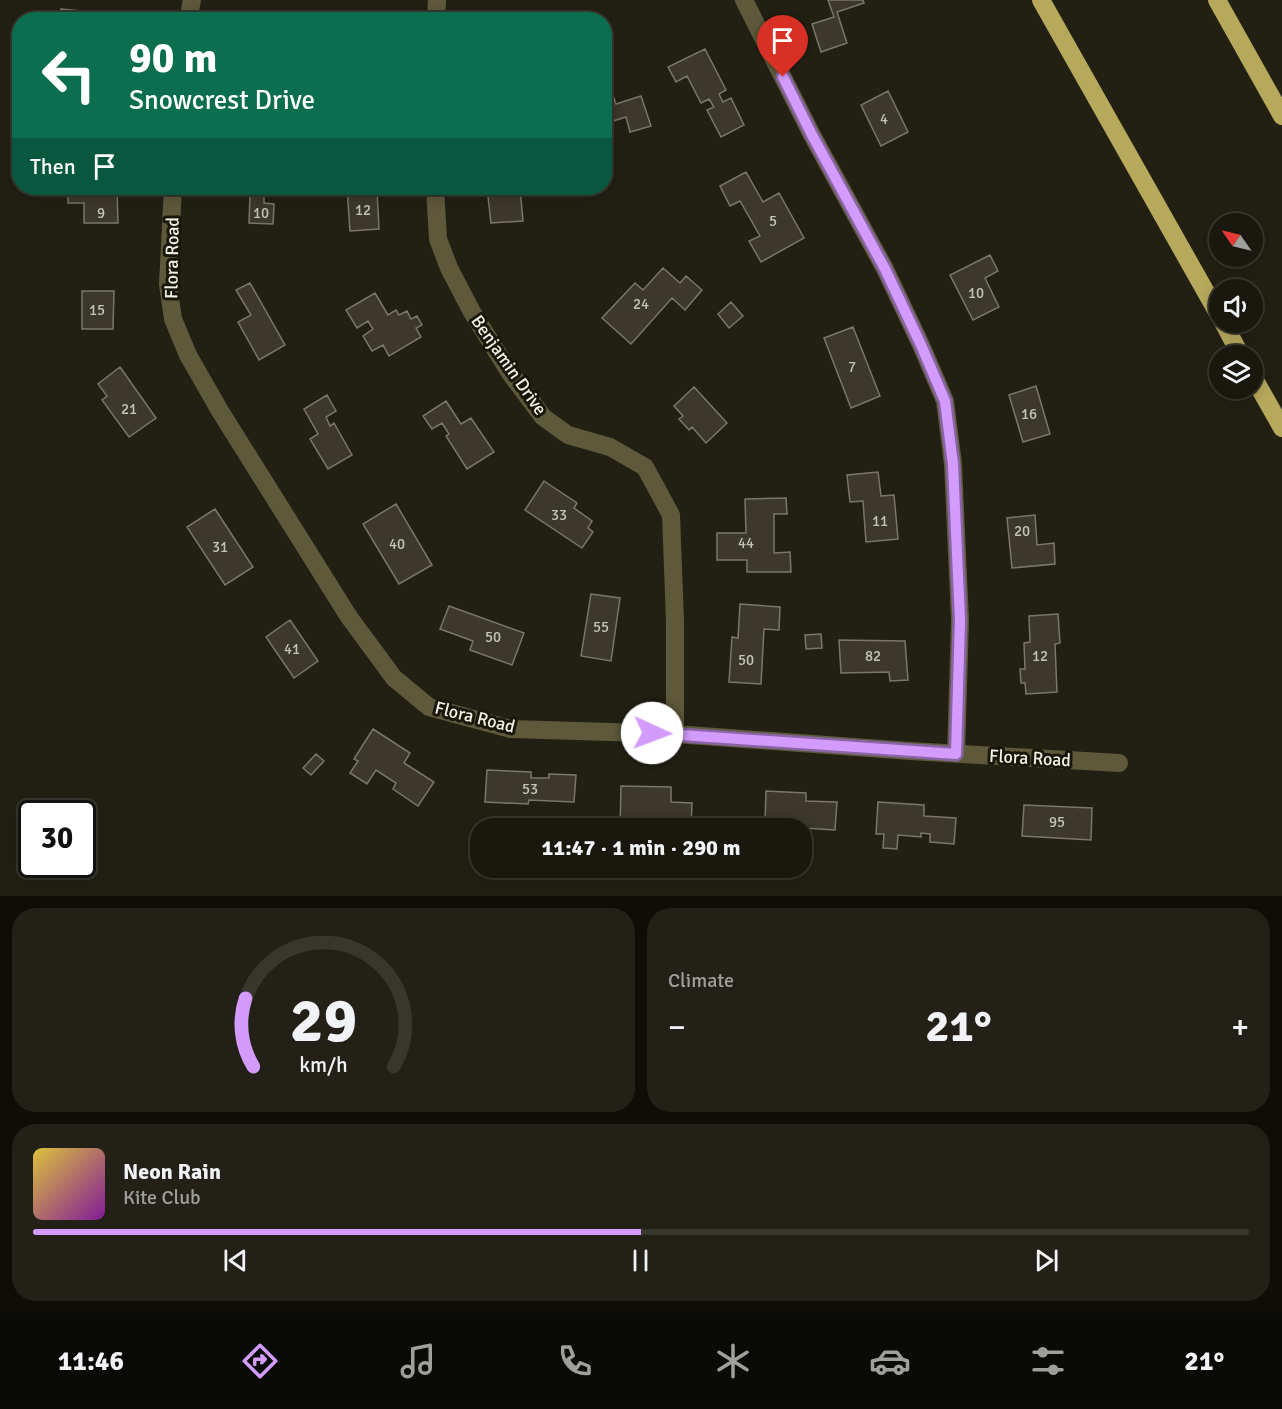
<!DOCTYPE html>
<html lang="en">
<head>
<meta charset="utf-8">
<style>
	body { margin:0; font-family:Signika,sans-serif; background:#232117; color:#f1f3f6; height:100vh; display:flex; flex-direction:column; font-size:22px; white-space:nowrap }
	* { box-sizing:border-box; margin:0 }
	p { font-size:20px; color:#9fa09e }
	.icon { flex:none; width:33px; height:33px; fill:none; stroke:currentColor; stroke-width:2; stroke-linecap:round; stroke-linejoin:round }
	.map { position:relative; height:896px; overflow:hidden }
	.drawer { display:flex; flex-direction:column; gap:12px; padding:12px; background:#0e0d08; flex:1 }
	.drawer>* { flex:none }
	.top-card { position:absolute; left:12px; top:12px; width:600px; height:183px; border-radius:24px; box-shadow:0 3px 15px #0003,0 0 0 2px #38372e; background:#0b6e4f; color:#fff; overflow:hidden }
	.needle { width:39px; rotate:304deg }
	.tools { position:absolute; left:1209px; top:213px; display:grid; gap:12px }
	.tools a { display:grid; place-items:center; width:54px; height:54px; border-radius:50%; background:#1a180e; box-shadow:0 3px 15px #0003,0 0 0 2px #38372e; font-size:30px }
	.speed { position:absolute; left:18px; top:800px; display:flex; gap:12px; font-size:30px; font-weight:700; text-align:center }
	.speed>* { display:grid; place-content:center; width:78px; height:78px; border-radius:50%; background:#1a180e; box-shadow:0 3px 15px #0003,0 0 0 2px #38372e; line-height:1 }
	.speed .limit { border:3px solid #111; border-radius:9px; background:#fff; color:#111 }
	.pin { position:absolute; display:grid; place-items:center; width:51px; height:51px; color:#fff; margin:-62px -26px; border-radius:50% 50% 50% 0; rotate:-45deg; box-shadow:0 0 6px #0007 }
	.pin .icon { rotate:45deg }
	.me { position:absolute; width:66px; margin:-33px; rotate:92deg; stroke-linejoin:round; filter:drop-shadow(0 0 4px #0008) }
	.turn { display:flex; align-items:center; gap:21px; height:126px; padding:0 18px; font-size:27px }
	.turn .icon { width:78px; height:78px; stroke-width:2.5 }
	.turn b { display:block; font-size:42px; line-height:51px }
	.then { display:flex; align-items:center; height:57px; padding:0 18px; background:#0003; gap:12px; font-size:22px }
	.big { font-size:45px; font-weight:700; line-height:1.1 }
	.drawer .widget { flex:1; display:flex; flex-direction:column; justify-content:center; gap:9px; min-width:0; padding:0 21px; border-radius:24px; background:#232117 }
	.drawer .dial { align-items:center; gap:0 }
	.dial svg { height:156px; overflow:visible; fill:none; stroke:#38372e; stroke-width:7; stroke-linecap:round; text-anchor:middle }
	.dial text { fill:#f1f3f6; stroke:none }
	.song { display:flex; align-items:center; gap:18px }
	.cover { width:72px; height:72px; border-radius:9px; background:linear-gradient(135deg,hsl(50 70% 55%),hsl(290 70% 35%)) }
	.played { height:6px; border-radius:3px; background:linear-gradient(90deg,#d39cfc 50%,#38372e 50%) }
	.keys { display:flex; justify-content:space-around; direction:ltr }
	.heat { display:flex; justify-content:space-between; align-items:center; font-size:33px; direction:ltr }
	.drawer .tiles { flex:1; display:grid; gap:12px; grid-template-columns:1fr 1fr }
	.widget:last-child { grid-column:span 2 }
	.trip { position:absolute; left:470px; top:818px; width:342px; height:60px; border-radius:24px; background:#1a180e; box-shadow:0 3px 15px #0003,0 0 0 2px #38372e; font-weight:700; line-height:60px; text-align:center }
	.dock { display:flex; height:96px; justify-content:space-around; align-items:center; background:#0a0a06; color:#9fa09e }
	.dock .icon { width:42px; height:42px }
	.dock .current { color:#d39cfc }
	.dock b { font-size:27px; color:#f1f3f6 }
	.map>svg:first-child { display:block }
	.building { fill:#3c392b; stroke:#7a7768; stroke-width:1.5 }
	.lines { fill:none; stroke-linecap:round; stroke-linejoin:round }
	.street { stroke:#5e593b; stroke-width:18 }
	.highway { stroke:#b6a95c; stroke-width:18 }
	.route-casing { stroke:#8965a4; stroke-width:15 }
	.route { stroke:#d39cfc; stroke-width:10 }
	.labels { text-anchor:middle; stroke-width:6; stroke-linejoin:round; paint-order:stroke }
	.number-label { font-size:15px; fill:#c4c3b9 }
	.street-label { font-size:18px; fill:#f2f1e8; stroke:#19160a }
</style>
</head>
<body>
<div class="map">
<svg width="1282" height="896" viewBox="0 0 1282 896">
	<rect width="100%" height="100%" fill="#222013"/>
	<!-- building -->
	<path class="building" d="M828,0H863L864,3L837,12L847,43L821,52L812,24L834,17Z
		M61,9L120,15V20H60Z
		M705,49L726,90L719,94L723,102L731,98L744,125L721,137L707,110L714,107L709,99L701,103L687,76L676,82L668,67Z
		M604,70L616,104L641,96L651,126L630,132L626,117L610,122L608,116L604,117Z
		M888,91L908,132L881,146L861,105Z
		M746,172L763,202L779,193L804,238L761,262L749,241L760,236L740,201L730,206L720,186Z
		M68,188H117L118,223H84V203H68Z
		M236,188H269V195H264V203L274,204L273,224L249,223L250,195L236,194Z
		M347,188H371L372,191L377,190L379,229L350,231Z
		M487,188H520L523,221L491,223Z
		M990,255L998,271L985,278L999,307L973,320L950,275Z
		M663,268L680,283L686,276L702,290L685,310L672,298L631,344L602,318L635,283L643,290Z
		M250,283L285,345L259,360L238,322L251,315L236,290Z
		M82,291H114L113,329H82Z
		M375,293L388,315L396,310L399,315L407,311L411,319L417,316L422,325L416,328L421,337L389,356L383,345L372,351L363,336L373,329L368,321L357,328L346,310Z
		M731,302L743,316L729,328L718,314Z
		M853,327L880,396L851,408L824,338Z
		M120,367L156,418L129,437L102,400L107,396L98,384Z
		M1036,386L1050,434L1023,442L1009,395Z
		M694,387L727,423L706,443L692,427L689,430L679,419L683,416L674,406Z
		M327,395L336,411L326,417L330,426L334,423L352,455L328,469L310,439L318,434L304,409Z
		M446,401L461,424L471,418L494,452L467,469L446,436L449,434L442,423L432,429L423,416Z
		M878,472L881,496L894,495L898,539L866,542L863,501L850,502L847,475Z
		M544,481L577,503L574,508L592,521L588,528L593,532L582,548L525,510Z
		M786,498L787,514H774V553L790,552L791,572H747V560H717V533H746L745,499Z
		M396,504L432,565L399,584L363,524Z
		M215,509L253,567L225,585L187,527Z
		M1035,515L1037,545L1054,543L1055,564L1012,568L1007,518Z
		M591,594L620,598L611,661L581,656Z
		M740,604L780,607L779,630L764,629L761,684L729,682L732,637L738,638Z
		M449,606L524,633L512,665L470,650L473,641L440,629Z
		M1058,614L1060,643L1055,644L1057,692L1026,694L1025,683H1021L1020,669H1025L1024,643L1030,642L1029,616Z
		M290,620L318,661L294,678L266,637Z
		M821,634L822,648L806,649L805,635Z
		M839,640L905,641L908,680L890,681L889,672L841,673Z
		M373,729L410,753L404,763L434,782L418,806L393,789L396,783L376,770L367,784L350,773L358,761L354,759Z
		M316,754L324,761L311,775L303,768Z
		M487,770L531,772V778H549V774L576,775L574,802L529,800L528,804L485,802Z
		M621,786L671,787V802L692,803L691,828H671V819L645,818V828H620Z
		M766,791L806,793V801L837,802L835,830L803,828V823L765,822Z
		M878,802L924,805V816L956,818L954,844L930,842V834L921,833V837L898,835L897,849L883,848L884,834H876Z
		M1024,805L1092,808L1091,840L1022,836Z"/>
	<g class="lines">
		<!-- street -->
		<path class="street" d="M744,0L812,135L885,269L921,345L945,401L953,464L960,620L956,754
			M188,20L192,0
			M436,20L437,0
			M173,188L168,284L173,319L188,355L220,411L349,617L394,678L429,707L511,729L675,734L910,751L1119,763
			M435,188L438,239L449,268L472,312L510,373L543,417L568,435L610,447L645,467L671,515L675,620V734"/>
		<!-- highway -->
		<path class="highway" d="M1041,0L1220,317
			M1217,0L1282,116
			M1223,322L1241,356
			M1252,375L1282,428"/>
	</g>
	<g class="lines">
		<defs>
			<path id="route" d="M652,733L956,754L960,620L953,464L945,401L921,345L885,269L812,135L783,77"/>
		</defs>
		<!-- route casing -->
		<use href="#route" class="route-casing"/>
		<!-- route -->
		<use href="#route" class="route"/>
	</g>
	<g class="labels">
		<!-- number labels -->
		<g class="number-label">
			<text x="884" y="124">4</text>
			<text x="363" y="215">12</text>
			<text x="101" y="218">9</text>
			<text x="261" y="218">10</text>
			<text x="773" y="226">5</text>
			<text x="976" y="298">10</text>
			<text x="641" y="309">24</text>
			<text x="97" y="315">15</text>
			<text x="852" y="372">7</text>
			<text x="129" y="414">21</text>
			<text x="1029" y="419">16</text>
			<text x="559" y="520">33</text>
			<text x="880" y="526">11</text>
			<text x="1022" y="536">20</text>
			<text x="746" y="548">44</text>
			<text x="397" y="549">40</text>
			<text x="220" y="552">31</text>
			<text x="601" y="632">55</text>
			<text x="493" y="642">50</text>
			<text x="292" y="654">41</text>
			<text x="873" y="661">82</text>
			<text x="1040" y="661">12</text>
			<text x="746" y="665">50</text>
			<text x="530" y="794">53</text>
			<text x="1057" y="827">95</text>
		</g>
		<!-- street labels -->
		<g class="street-label">
			<text transform="translate(172 258) rotate(-89)" y="6">Flora Road</text>
			<text transform="translate(509 365) rotate(55)" y="6">Benjamin Drive</text>
			<text transform="translate(475 717) rotate(14)" y="6">Flora Road</text>
			<text transform="translate(1030 758) rotate(3)" y="6">Flora Road</text>
		</g>
	</g>
</svg>
<div class="tools">
<a><svg class="needle" viewBox="-14 -14 28 28"><path d="M0-13l5 13h-10z" fill="#e53935"/><path d="M0 13l5-13h-10z" fill="#9fa09e"/></svg></a>
<a><svg class="icon" aria-label="sound" viewBox="0 0 24 24"><path d="M4 9h4l5-4v14l-5-4H4zM17 9q2 3 0 6"/></svg></a>
<a><svg class="icon" aria-label="layers" viewBox="0 0 24 24"><path d="M12 4l9 5-9 5-9-5zM3 14l9 5 9-5"/></svg></a>
</div>
<div class="speed"><div class="limit">30</div></div>
<div class="pin" style="left:783px;top:77px;background:#d93025"><svg class="icon" aria-label="arrive" viewBox="0 0 24 24"><path d="M6 21V4h12l-3 4 3 4H6"/></svg></div>
<svg class="me" style="left:652px;top:733px" viewBox="-20 -20 40 40"><circle r="19" fill="#fff"/><path d="M0-13L10 11 0 6-10 11z" fill="#d39cfc"/></svg>
<div class="trip">11:47 · 1 min · 290 m</div>
<div class="top-card">
<div class="turn"><svg class="icon" aria-label="left" viewBox="0 0 24 24"><path d="M17 20v-9H6M10 6l-5 5 5 5"/></svg><div><b>90 m</b>Snowcrest Drive</div></div>
<div class="then">Then<svg class="icon" aria-label="arrive" viewBox="0 0 24 24"><path d="M6 21V4h12l-3 4 3 4H6"/></svg></div>
</div>
</div>
<section class="drawer">
<div class="tiles">
<div class="widget dial"><svg viewBox="0 0 100 80">
<path d="M14 69A42 42 0 1 1 86 69"/>
<path d="M14 69A42 42 0 0 1 10 34" stroke="#d39cfc"/>
<text x="50" y="56" font-size="32" font-weight="700">29</text>
<text x="50" y="72" font-size="11">km/h</text>
</svg></div>
<div class="widget"><p>Climate</p>
<div class="heat"><a>−</a><b class="big">21°</b><a>+</a></div>
</div>
<div class="widget">
<div class="song"><i class="cover"></i><div><b>Neon Rain</b><p>Kite Club</p></div></div>
<div class="played"></div>
<div class="keys"><svg class="icon" aria-label="previous" viewBox="0 0 24 24"><path d="M18 5L8 12l10 7zM5 5v14"/></svg><svg class="icon" aria-label="pause" viewBox="0 0 24 24"><path d="M8 5v14M16 5v14"/></svg><svg class="icon" aria-label="next" viewBox="0 0 24 24"><path d="M6 5l10 7-10 7zM19 5v14"/></svg></div>
</div>
</div>
</section>
<nav class="dock">
<b>11:46</b>
<svg class="icon current" aria-label="directions" viewBox="0 0 24 24"><path d="M12 3l9 9-9 9-9-9zM9 14v-3h6M13 9l2 2-2 2"/></svg>
<svg class="icon" aria-label="music" viewBox="0 0 24 24"><path d="M9 18V5l10-2v13"/><circle cx="6" cy="18" r="3"/><circle cx="16" cy="16" r="3"/></svg>
<svg class="icon" aria-label="phone" viewBox="0 0 24 24"><path d="M5 4h4l2 5-3 2q2 4 5 5l2-3 5 2v4C11 20 4 13 5 4z"/></svg>
<svg class="icon" aria-label="climate" viewBox="0 0 24 24"><path d="M12 3v18M4 7l16 10M4 17L20 7"/></svg>
<svg class="icon" aria-label="car" viewBox="0 0 24 24"><path d="M5 17H2v-5l4-1 3-4h7l3 4 3 1v5h-3M9 17h6M6 11h13"/><circle cx="7" cy="17" r="2"/><circle cx="17" cy="17" r="2"/></svg>
<svg class="icon" aria-label="filters" viewBox="0 0 24 24"><path d="M4 7h16M4 17h16"/><circle cx="9" cy="7" r="2"/><circle cx="15" cy="17" r="2"/></svg>
<b>21°</b>
</nav>
</body>
</html>
